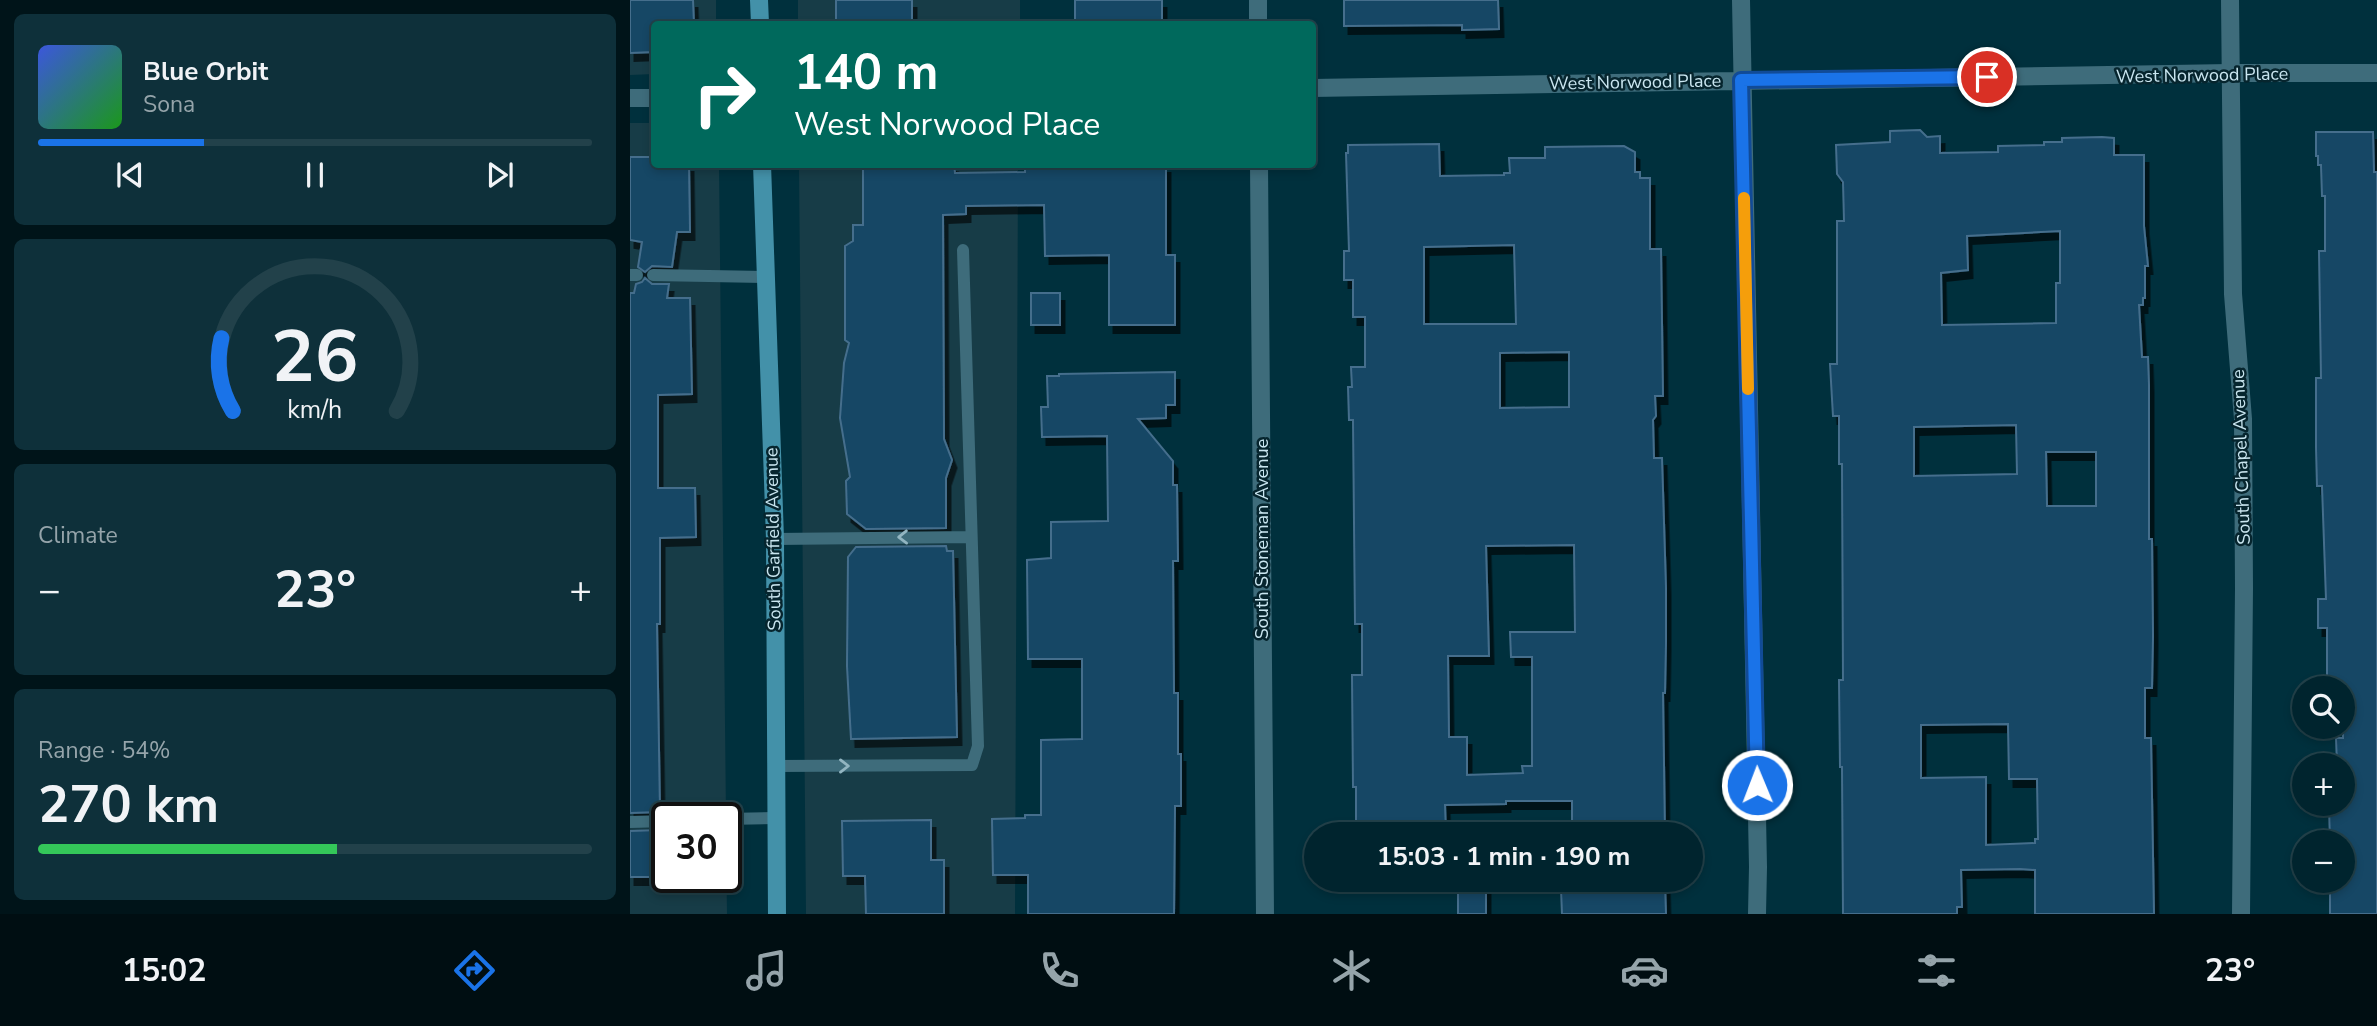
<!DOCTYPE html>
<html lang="en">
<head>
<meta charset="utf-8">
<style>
	body { margin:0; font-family:"Nunito Sans",sans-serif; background:#0e303a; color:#f1f3f6; height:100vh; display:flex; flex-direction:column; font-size:26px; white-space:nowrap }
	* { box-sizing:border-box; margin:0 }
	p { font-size:23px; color:#95a4aa }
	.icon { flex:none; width:38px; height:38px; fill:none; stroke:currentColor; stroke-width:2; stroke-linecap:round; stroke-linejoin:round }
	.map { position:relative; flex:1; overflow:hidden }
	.sheet { display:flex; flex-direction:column; gap:14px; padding:14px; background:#001419; width:630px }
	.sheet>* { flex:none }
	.top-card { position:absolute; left:21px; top:21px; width:665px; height:147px; border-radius:7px; box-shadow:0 4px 10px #0003,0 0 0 2px #22414a; background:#00695c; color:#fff; overflow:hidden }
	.controls { position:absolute; left:1662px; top:676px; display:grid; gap:14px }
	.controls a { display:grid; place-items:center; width:63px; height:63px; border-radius:50%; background:#00242e; box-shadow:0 4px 10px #0003,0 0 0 2px #22414a; font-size:35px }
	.speed { position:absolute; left:21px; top:802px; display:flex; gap:14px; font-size:35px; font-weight:700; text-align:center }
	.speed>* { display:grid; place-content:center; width:91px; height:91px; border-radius:50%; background:#00242e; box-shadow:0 4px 10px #0003,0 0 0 2px #22414a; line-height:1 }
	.speed .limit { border:4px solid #111; border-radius:10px; background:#fff; color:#111 }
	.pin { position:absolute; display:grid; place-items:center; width:60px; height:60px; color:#fff; margin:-30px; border:4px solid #fff; border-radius:50%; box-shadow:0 2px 7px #0007 }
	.me { position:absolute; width:77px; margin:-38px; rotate:359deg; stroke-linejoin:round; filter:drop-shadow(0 0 5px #0008) }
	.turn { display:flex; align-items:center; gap:24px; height:147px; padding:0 28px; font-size:32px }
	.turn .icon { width:91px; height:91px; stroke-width:2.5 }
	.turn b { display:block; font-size:49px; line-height:60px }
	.big { font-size:52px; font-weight:700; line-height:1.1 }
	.sheet .widget { flex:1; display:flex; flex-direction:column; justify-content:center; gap:10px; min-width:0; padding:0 24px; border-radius:10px; background:#0e303a }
	.sheet .dial { align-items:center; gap:0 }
	.dial svg { height:182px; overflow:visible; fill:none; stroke:#22414a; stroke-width:7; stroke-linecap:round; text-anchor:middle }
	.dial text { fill:#f1f3f6; stroke:none }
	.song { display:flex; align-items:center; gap:21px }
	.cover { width:84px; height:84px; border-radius:10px; background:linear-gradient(135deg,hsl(230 70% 55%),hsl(120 70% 35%)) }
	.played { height:7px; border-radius:4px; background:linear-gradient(90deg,#1a73e8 30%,#22414a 30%) }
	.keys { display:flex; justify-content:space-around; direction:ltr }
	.heat { display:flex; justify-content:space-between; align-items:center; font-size:38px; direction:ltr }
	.charge { height:10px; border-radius:5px; background:linear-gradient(90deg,#34c759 54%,#22414a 0) }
	.trip { position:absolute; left:674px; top:822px; width:399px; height:70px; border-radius:35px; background:#00242e; box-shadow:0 4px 10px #0003,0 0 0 2px #22414a; font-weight:700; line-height:70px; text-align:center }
	.tab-bar { display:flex; height:112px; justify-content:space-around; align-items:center; background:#000e12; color:#95a4aa }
	.tab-bar .icon { width:49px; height:49px }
	.tab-bar .current { color:#1a73e8 }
	.tab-bar b { font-size:32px; color:#f1f3f6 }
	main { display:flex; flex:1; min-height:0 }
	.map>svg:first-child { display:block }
	.built { fill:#173c47 }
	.building { fill:#154665; stroke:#456e8c; stroke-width:2; fill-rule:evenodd; filter:url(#shadow) }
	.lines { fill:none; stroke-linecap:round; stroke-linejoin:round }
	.service { stroke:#3e6c7b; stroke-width:12 }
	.minor { stroke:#3e6c7b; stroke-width:18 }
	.tertiary { stroke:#3e6c7b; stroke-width:18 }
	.secondary { stroke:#4391a9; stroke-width:18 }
	.oneway { stroke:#92b5c1 }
	.route-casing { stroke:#114b97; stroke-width:18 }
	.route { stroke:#1a73e8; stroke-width:12 }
	.slow { stroke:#f59e0b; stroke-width:12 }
	.labels { text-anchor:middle; stroke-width:5; stroke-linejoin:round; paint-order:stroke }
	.street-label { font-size:18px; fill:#cae6f0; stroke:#06252e }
</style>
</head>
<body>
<main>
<section class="sheet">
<div class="widget">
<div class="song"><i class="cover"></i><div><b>Blue Orbit</b><p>Sona</p></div></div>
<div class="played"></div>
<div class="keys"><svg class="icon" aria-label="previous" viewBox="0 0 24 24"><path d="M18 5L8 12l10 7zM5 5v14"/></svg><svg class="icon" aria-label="pause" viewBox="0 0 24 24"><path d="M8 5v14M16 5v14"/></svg><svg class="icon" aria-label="next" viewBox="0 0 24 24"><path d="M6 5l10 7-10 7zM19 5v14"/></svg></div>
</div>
<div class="widget dial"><svg viewBox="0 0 100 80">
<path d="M14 69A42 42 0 1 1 86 69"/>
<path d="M14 69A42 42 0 0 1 9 37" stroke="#1a73e8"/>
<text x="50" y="56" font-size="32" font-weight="700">26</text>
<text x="50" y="72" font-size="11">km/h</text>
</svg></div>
<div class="widget"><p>Climate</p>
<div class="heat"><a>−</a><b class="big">23°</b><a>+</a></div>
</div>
<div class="widget"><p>Range · 54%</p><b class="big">270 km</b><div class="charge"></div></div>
</section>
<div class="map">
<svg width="1747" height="914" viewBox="0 0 1747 914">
	<defs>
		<filter id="shadow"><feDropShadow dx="4.5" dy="8" stdDeviation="0" flood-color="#0009"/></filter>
	</defs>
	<rect width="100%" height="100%" fill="#00303d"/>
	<!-- built -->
	<path class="built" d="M0,0H86V24H24V74L0,75Z
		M168,0H390V24H168Z
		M0,123H24V164L89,165L96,817H37V877H96V840L97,914H0Z
		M169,165H388L385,914H176Z"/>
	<!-- building -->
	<path class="building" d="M0,0H63L64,24H24V52L0,53Z
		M206,0H282V24H206Z
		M445,0H532V24H445Z
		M714,0H868L869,29L832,30V25L714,26Z
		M1290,130L1297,137L1310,136V153L1368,152V146L1414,145V142H1432V138L1472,137L1484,138V155H1514V226L1518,266H1515V298H1513V305H1509L1512,357H1518L1519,385V539H1522L1523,636L1522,688H1515V738H1521L1524,914H1405V870L1390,869L1331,870L1332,907H1327V914H1213L1212,767H1210L1209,680H1213L1212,464H1209V416H1203L1200,364H1207V221H1214L1213,182L1207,174L1206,145L1260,142V131ZM1430,231V283H1426V323L1312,325L1311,273L1338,270L1337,236ZM1386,425L1387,474L1284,476V427ZM1416,452H1466V506H1417ZM1378,724L1379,779H1407L1408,839H1405V843L1356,845V777L1291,778V725Z
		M1686,132H1743L1744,172H1747V914H1700V880H1713V842H1700L1699,807H1708V803H1713V765H1707L1706,738H1713V688H1697V628H1688V599H1696L1692,486H1687L1686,447V378H1691L1689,251H1695V196H1692L1691,165H1688V156H1686Z
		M809,144L810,176L874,175V173H880L879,158H915V147L994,146L1005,152V172H1010V178H1020V249H1031L1033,396H1025L1026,416L1023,420L1024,458H1032L1036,588V642L1035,693H1033L1035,835H942V801H876V804L815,805L816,833L726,835V787H723L722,675H732V624H725L723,420H719L718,387H722L721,367H735V317H723V280H714V251H719L716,153H718V145ZM884,245L886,324H794V247ZM939,352V407L870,408V353ZM944,545L945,632H880L881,657H902V766H892L893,773L837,775V737H819L818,656H859L856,546Z
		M0,157H24V164H59L60,232H47L42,267L22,266L15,272L8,267L12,242L0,240Z
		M233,164H324L325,173L395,172V164L536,165V255H545V325H479V255L415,256L414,205L336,206V214L313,215L314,439L322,460L316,478V528L236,529L217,514L216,481L220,477L210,418L214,363L219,343L215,340V246L223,241V225H233Z
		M15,278L22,284H39L37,298H60L62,394L28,395V488H65L66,537L30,538V624H27L30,812L0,813V293H4L6,284L12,282Z
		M401,293H430V325H401Z
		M545,372V405H536V418L508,419L543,461V485H547L548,561H543L544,693H548V754H551V806H545L544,914H398V875H363L362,819L395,818V815H411V740L452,739V659H398L397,560L421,558V522L478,521L477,436L412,437L411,407H418L417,376H429V374Z
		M316,546L317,551H323L327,737L221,739L217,666L218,557L226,547Z
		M301,820V860H314V914H236L235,876H213L212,821Z
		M30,830V877H0V831Z
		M828,883H856V914H828Z
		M1035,883L1036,914H932L931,889L963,888V884Z"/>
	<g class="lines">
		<!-- service -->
		<path class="service" d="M0,275H7
			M23,275L135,277
			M145,539L341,537
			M146,766L342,765L348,746L333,250
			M96,819L146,818
			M0,822L37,821"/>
		<!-- minor -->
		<path class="minor" d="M628,0V24
			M1111,0L1128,867L1127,914
			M682,88L1600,73H1747
			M0,98H24
			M629,164L635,914"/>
		<!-- tertiary -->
		<path class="tertiary" d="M1600,0L1603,294L1613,419L1614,588L1611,914"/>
		<!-- secondary -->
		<path class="secondary" d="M129,0L130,24
			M132,164L145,539L147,914"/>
	</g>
	<!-- one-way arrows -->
	<defs><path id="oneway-chevron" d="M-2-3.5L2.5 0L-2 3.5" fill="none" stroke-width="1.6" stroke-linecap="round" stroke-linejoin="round" transform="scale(1.75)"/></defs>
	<g class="oneway">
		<use href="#oneway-chevron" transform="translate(273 537) rotate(179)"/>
		<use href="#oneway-chevron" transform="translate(214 766)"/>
	</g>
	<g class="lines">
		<defs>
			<path id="route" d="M1127,785L1111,80L1357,77"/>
		</defs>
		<!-- route casing -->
		<use href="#route" class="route-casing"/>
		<!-- route -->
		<use href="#route" class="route"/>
		<!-- slow -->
		<path class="slow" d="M1114,198L1118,389"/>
	</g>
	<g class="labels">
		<!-- street labels -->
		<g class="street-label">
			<text transform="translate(1572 75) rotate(-1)" y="6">West Norwood Place</text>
			<text transform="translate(1005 82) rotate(-1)" y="6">West Norwood Place</text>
			<text transform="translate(1611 457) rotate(-92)" y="6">South Chapel Avenue</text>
			<text transform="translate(143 539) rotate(-91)" y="6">South Garfield Avenue</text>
			<text transform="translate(632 539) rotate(-90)" y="6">South Stoneman Avenue</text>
		</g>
	</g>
</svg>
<div class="controls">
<a><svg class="icon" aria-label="search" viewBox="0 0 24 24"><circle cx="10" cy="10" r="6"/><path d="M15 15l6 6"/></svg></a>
<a>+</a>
<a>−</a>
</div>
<div class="speed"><div class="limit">30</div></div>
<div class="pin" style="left:1357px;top:77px;background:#d93025"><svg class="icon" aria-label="arrive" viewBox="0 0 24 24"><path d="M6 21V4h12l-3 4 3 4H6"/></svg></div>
<svg class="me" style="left:1127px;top:785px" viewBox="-20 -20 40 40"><circle r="17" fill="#1a73e8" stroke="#fff" stroke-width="3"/><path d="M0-11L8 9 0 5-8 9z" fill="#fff"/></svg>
<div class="trip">15:03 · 1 min · 190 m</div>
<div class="top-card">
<div class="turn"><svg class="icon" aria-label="right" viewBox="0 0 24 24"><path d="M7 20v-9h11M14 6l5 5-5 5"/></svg><div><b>140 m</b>West Norwood Place</div></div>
</div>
</div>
</main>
<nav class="tab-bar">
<b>15:02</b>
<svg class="icon current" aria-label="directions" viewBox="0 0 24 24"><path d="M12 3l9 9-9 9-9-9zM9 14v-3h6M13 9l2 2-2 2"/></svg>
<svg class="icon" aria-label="music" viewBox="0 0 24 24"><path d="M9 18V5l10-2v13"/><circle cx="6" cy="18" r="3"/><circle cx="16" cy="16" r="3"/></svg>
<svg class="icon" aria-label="phone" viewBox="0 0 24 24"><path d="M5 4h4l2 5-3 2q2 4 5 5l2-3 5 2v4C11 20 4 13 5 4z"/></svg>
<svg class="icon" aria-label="climate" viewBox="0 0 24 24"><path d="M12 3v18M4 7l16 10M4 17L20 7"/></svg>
<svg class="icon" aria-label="car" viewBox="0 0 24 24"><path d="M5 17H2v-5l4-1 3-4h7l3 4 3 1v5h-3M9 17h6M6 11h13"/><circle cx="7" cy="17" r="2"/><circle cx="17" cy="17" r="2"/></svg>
<svg class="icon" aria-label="filters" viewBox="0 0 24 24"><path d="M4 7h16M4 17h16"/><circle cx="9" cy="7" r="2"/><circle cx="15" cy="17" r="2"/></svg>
<b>23°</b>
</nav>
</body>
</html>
